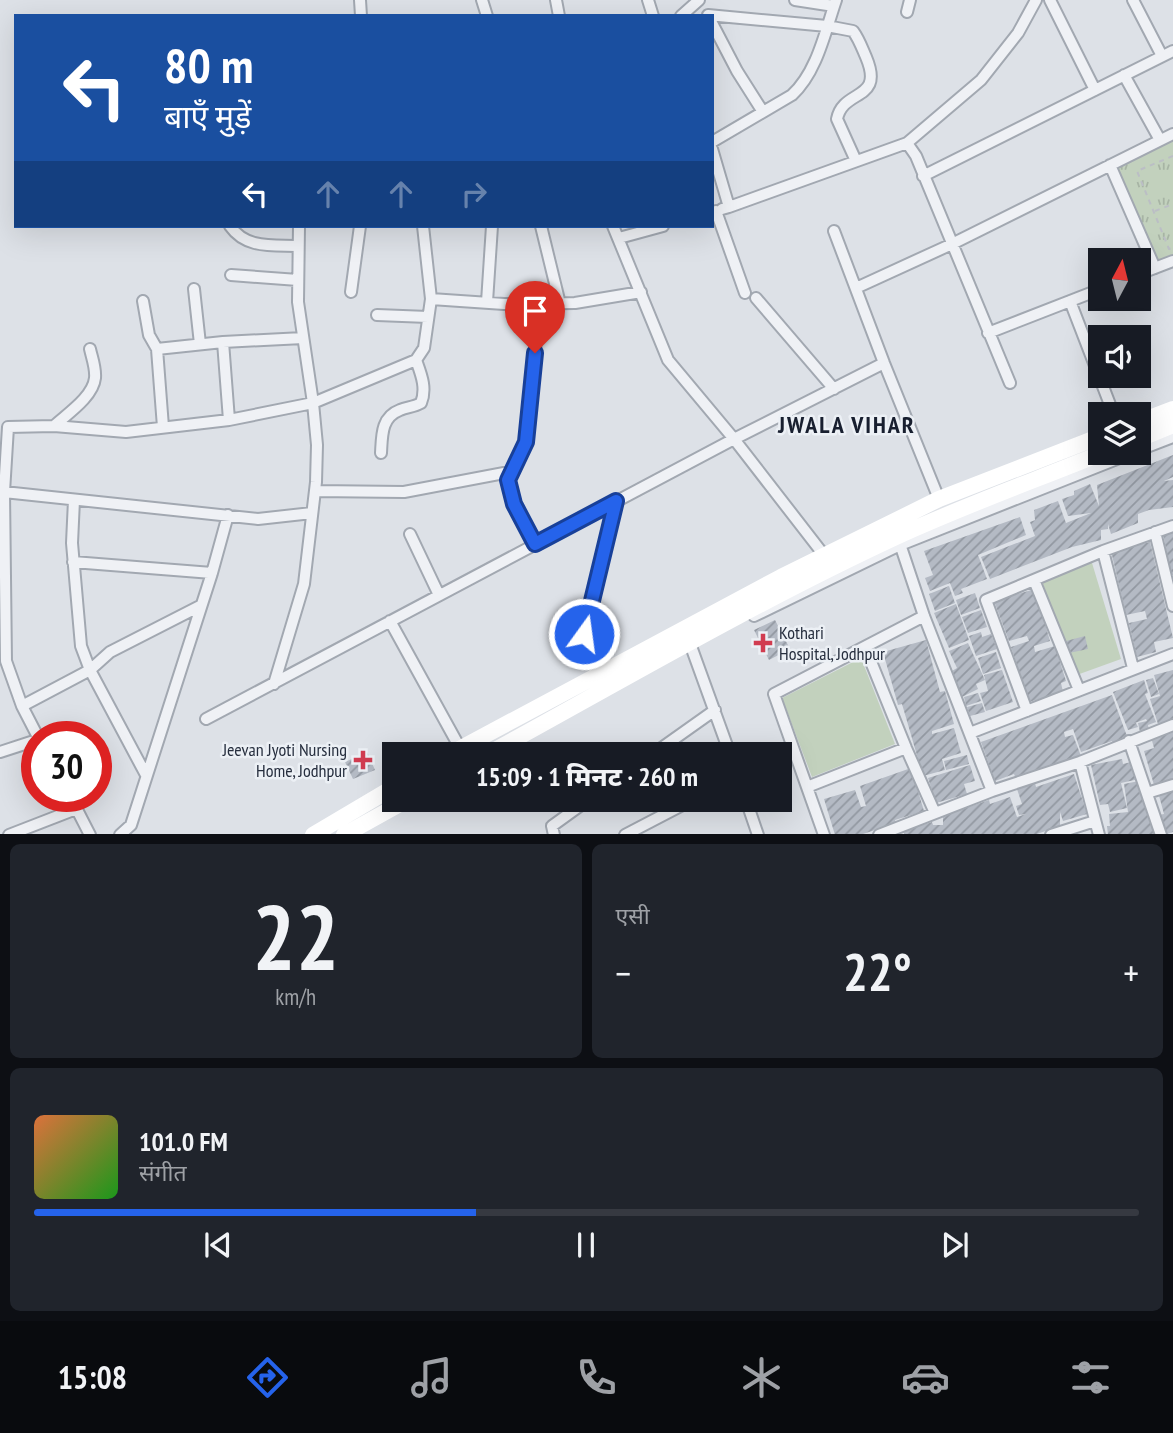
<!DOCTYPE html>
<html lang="hi">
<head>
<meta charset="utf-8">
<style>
	body { margin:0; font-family:"PT Sans Narrow","Noto Sans Devanagari",sans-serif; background:#20242c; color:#f1f3f6; height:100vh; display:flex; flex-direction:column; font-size:26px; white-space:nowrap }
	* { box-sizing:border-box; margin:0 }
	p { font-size:23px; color:#9ea1a6 }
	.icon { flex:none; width:38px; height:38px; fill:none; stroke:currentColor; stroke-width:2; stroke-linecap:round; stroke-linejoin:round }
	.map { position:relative; height:834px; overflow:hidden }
	.side { display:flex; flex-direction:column; gap:10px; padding:10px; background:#0d0f14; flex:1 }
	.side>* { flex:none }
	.guide { position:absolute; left:14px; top:14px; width:700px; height:214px; border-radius:0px; box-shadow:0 7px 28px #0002; background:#1a4fa0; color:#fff; overflow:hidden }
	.needle { width:46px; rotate:7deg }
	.buttons { position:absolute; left:1088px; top:248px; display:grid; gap:14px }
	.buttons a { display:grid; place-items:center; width:63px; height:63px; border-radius:0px; background:#171b24; box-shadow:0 7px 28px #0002; font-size:35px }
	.speed { position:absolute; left:21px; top:721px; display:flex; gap:14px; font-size:35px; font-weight:700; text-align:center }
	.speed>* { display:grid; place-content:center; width:91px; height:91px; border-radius:50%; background:#171b24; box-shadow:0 7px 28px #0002; line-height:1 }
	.speed .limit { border:10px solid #d22; background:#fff; color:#111 }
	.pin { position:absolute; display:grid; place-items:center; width:60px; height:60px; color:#fff; margin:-72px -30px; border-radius:50% 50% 50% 0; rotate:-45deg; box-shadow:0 0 7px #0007 }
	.pin .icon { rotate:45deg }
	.me { position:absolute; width:77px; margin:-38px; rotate:14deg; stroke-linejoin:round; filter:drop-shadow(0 0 5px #0008) }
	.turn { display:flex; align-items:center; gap:24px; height:147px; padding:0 35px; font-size:32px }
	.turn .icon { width:91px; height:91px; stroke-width:2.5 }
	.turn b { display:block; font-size:49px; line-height:60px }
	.lanes { display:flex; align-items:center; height:66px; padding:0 35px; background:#0003; justify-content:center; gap:35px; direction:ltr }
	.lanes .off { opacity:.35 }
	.big { font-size:52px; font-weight:800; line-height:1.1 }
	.side .widget { flex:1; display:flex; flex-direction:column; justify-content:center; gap:10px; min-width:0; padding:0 24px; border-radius:10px; background:#20242c }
	.side .dial { align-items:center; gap:0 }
	.dial b { font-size:91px; line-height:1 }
	.song { display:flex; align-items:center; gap:21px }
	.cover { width:84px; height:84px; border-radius:10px; background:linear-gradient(135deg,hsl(20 70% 55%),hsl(120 70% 35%)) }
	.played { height:7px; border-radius:4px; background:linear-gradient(90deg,#2563eb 40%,#363941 40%) }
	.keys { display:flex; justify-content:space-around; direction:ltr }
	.heat { display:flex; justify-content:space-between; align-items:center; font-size:38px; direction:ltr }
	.side .tiles { flex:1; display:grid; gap:10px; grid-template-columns:1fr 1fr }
	.widget:last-child { grid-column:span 2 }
	.trip { position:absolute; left:382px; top:742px; width:410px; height:70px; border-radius:0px; background:#171b24; box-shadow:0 7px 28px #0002; font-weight:800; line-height:70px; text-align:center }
	.dock { display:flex; height:112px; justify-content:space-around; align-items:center; background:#090b0e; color:#9ea1a6 }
	.dock .icon { width:49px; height:49px }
	.dock .selected { color:#2563eb }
	.dock b { font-size:32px; color:#f1f3f6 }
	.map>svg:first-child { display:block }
	.grass { fill:url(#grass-tufts) }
	.garden { fill:#c2d1bd }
	.building { fill:url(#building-hatch) }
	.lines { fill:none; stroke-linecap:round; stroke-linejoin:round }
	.minor-casing { stroke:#a2a8b1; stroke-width:14 }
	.path { stroke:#bbbec5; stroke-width:2; stroke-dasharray:5 5; stroke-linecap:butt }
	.minor { stroke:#eff1f5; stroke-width:10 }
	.secondary { stroke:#fff; stroke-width:16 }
	.route-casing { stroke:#184099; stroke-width:18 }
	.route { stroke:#2563eb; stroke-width:12 }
	.poi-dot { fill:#d13c50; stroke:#ecf0f5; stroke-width:2.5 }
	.labels { text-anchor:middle; stroke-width:5; stroke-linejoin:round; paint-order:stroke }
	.poi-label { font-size:18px; fill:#262e3e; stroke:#ecf0f5; text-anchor:start }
	.district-label { font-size:24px; font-weight:bold; letter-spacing:2px; fill:#181f2f; stroke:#ecf0f5 }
</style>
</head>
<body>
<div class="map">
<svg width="1173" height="835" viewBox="0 0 1173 835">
	<defs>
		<pattern id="grass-tufts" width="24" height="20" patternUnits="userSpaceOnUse" patternTransform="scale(1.75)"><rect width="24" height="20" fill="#c2d1bd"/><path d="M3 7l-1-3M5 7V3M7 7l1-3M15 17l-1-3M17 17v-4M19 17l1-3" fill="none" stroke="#a7b4a4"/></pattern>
		<pattern id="building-hatch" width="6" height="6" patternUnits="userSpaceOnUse" patternTransform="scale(1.75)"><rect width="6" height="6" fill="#b4bac4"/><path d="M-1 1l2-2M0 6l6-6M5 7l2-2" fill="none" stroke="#9298a1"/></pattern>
	</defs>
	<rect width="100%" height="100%" fill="#dde1e7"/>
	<!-- grass -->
	<path class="grass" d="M1173,134V261L1155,268L1110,165Z"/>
	<!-- garden -->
	<path class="garden" d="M1089,553L1121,659L1074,676L1039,572Z
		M861,658L895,744L812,777L782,698Z"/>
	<!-- building -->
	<path class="building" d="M1173,455V477L1164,481L1173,480V507L1149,510L1138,514V523L1111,534L1108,524V529L1101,530V540L1072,547L990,579L981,557L1035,536L1030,522L1038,519L1035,520L1034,510L1058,501L1066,523L1091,513L1068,516L1062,499L1074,495V491L1090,484L1099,506L1097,485Z
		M1020,517L1026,535L978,555L987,579L961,589L963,593L955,596L950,583L930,591L925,578L933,575L924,551Z
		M1173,532V575H1171L1163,534Z
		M1150,542L1173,638L1154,642L1156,652L1137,657L1129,623L1147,619L1145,611L1126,615L1111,551Z
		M949,586L955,603L935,611L929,594Z
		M1035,589L1050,641L1034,646L1035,652L1055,646L1066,681L1061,683L1063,692L1029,702L1011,647L1029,641L1027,636L1009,641L994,601Z
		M975,593L980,608L961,615L956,600Z
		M956,604L969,640L949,648L934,613Z
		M981,610L987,627L968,633L962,617Z
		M775,620L790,649L769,660L754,630Z
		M981,632L982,637L991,634L997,649L976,656L969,636Z
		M1085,636L1088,649L1069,653L1066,641Z
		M926,640L940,692L945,691L954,724L932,731V734L954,728L961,753L942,759L945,770L923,776L902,704L898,705L883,652Z
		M968,643L985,680L976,684L978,689L962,697L952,671L957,668L949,651Z
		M996,652L1001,668L983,674L978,658Z
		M1002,670L1013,702L986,711L980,693L988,691L984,675Z
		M1173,670V720L1158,724L1150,699L1160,696L1154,675Z
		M1153,678L1159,694L1151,697L1146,680Z
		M1144,680L1148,693L1145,694L1156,722L1148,725L1149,730L1140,732L1138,723L1147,721L1146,719L1132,724L1136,723L1138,727L1128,730L1113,692Z
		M978,693L981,701L966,706L964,697Z
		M1112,695L1128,739L1113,744L1112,741L1081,752L1073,729L1064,732L1065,737L1073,735L1081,756L1016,779L1014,774L995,781L981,742Z
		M982,703L985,712L970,716L967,707Z
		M1173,731V780L1154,785L1144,751L1154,748L1151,737Z
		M367,752L375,770L353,779L345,762Z
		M967,755L969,764L946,770L944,761Z
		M1122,759L1123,764L1135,761L1139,779L1121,783L1127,808L1110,812L1108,804L1100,805L1091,765Z
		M970,765L975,781L964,784L967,794L936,803L928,778Z
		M911,768L924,811L895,820L896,823L860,835H835L824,799L855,790L861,807L866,806L860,786Z
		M1074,774L1087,814L1063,821L1060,812V826L1034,835H904V831L932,822L933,825H943V816L989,800L990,804L1010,797L1017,817L1026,814L1019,815L1016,806L1022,804L1017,789L1035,783L1036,787Z
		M1139,781L1154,835H1108L1107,826H1110L1109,814L1128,812L1124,784Z
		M1173,789V832L1164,835L1159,815L1164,814L1158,792Z"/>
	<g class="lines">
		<defs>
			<path id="minor" d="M360,0L361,16
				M482,0L487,16
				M556,0L559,16
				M648,0L653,16
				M795,0L834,6
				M1050,0L1095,90
				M1133,0L1162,56
				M907,12L910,0
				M708,15L827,26L853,31C859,39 862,48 866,57C885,102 843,88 837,119L856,161
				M681,16L699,0
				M712,23L737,71L763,112
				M1124,75L1160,140
				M712,142L792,95C817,72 825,32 836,0
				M712,149L729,207L722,209
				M1110,165L1155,268
				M923,176L1173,51
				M729,207L907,143
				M716,211L745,293
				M230,226C246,249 272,245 298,246
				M423,226L431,299L504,304L575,303L641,292
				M541,226L560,304
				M613,226L668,360L734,439L827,559
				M834,231L884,363L939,499
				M619,238L663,226
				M1139,274L1173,261
				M231,275L298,280
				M856,288L952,244L1173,134
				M194,289L200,344
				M351,292L360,226
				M756,298L834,389
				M143,301L149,335L157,349
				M1070,301L1114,415
				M487,302L492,226
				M377,315L428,317
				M988,333L1101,289
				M223,342L229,420
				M1010,383L916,156L907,143L981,80L1018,33L1036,0
				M54,426C67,414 93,397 95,378C96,368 92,358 90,349
				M163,427L157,349L223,342L303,338
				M1139,450L1173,437
				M381,453C382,436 381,417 400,410C407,407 414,407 421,403C427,388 421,374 416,360
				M315,491L404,492L504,473
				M4,492L258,519L312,513
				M74,500L72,543L81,646L90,670L146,775
				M1155,532L1173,606
				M410,534L439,595
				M899,541L924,616L992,791
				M535,544L514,504L508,480L526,442L529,426L539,304
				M1103,551L1133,668
				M73,562L212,573
				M1034,580L1079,690
				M754,616L900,545L1132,453
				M390,621L460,748
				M688,638L730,754
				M865,647L906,748L935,813
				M605,671L584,634L616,501
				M274,684L304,584L316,482L317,445L313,403L298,302L299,226
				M22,706L90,670L110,652L200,606
				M1027,711L986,600L1103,551L1173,526
				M206,719L734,439L884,363
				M970,733L1173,654
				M38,737L22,706L6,661L4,492L8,427L54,426L126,432L229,420L313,403L416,360L424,348L431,299
				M1129,741L1161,835
				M0,752L37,740
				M653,754L715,710
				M1080,762L1099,835
				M807,787L906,748
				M1147,793L1173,785
				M70,796L90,835
				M746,800L758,835
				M9,835L76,809
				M120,835L131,825L212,573L228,515
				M554,835L552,826L588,800
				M625,835L692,800
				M824,835L774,694L924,616
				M879,835L992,791L1080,762L1173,725
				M1051,835L1095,821"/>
		</defs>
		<!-- minor casing -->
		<use href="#minor" class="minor-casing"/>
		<!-- path -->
		<path class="path" d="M1173,156L1137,171L1169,249L1173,247
			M1155,211L1173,204"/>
		<!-- minor -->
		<use href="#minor" class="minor"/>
		<!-- secondary -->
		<path class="secondary" d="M1139,422L1173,409
			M1139,439L1173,425
			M450,754L781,577L939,499L1101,436
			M488,754C623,680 756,602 896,537C963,506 1033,481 1102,453
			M313,835L394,787
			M344,835L407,800"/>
	</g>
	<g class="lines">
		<defs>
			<path id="route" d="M535,353L526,442L508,480L514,504L535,544L616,501L584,634"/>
		</defs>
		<!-- route casing -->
		<use href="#route" class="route-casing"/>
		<!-- route -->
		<use href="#route" class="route"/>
	</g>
	<!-- markers -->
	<g class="poi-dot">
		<path d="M759.5 632.5h7v7h7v7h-7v7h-7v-7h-7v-7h7z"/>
		<path d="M359.5 749.5h7v7h7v7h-7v7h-7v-7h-7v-7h7z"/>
	</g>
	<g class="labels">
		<!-- poi labels -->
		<g class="poi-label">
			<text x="779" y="639">Kothari<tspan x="779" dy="21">Hospital, Jodhpur</tspan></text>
			<text x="347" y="756" text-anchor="end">Jeevan Jyoti Nursing<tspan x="347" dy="21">Home, Jodhpur</tspan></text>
		</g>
		<!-- district labels -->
		<g class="district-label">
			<text x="847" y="433">JWALA VIHAR</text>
		</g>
	</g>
</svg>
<div class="buttons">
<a><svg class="needle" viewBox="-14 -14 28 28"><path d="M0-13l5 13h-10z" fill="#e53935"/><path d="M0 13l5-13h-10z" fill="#9ea1a6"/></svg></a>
<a><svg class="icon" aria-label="sound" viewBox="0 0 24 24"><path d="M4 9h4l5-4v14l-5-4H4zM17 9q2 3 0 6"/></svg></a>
<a><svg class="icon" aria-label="layers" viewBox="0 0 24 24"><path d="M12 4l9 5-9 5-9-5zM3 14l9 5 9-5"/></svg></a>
</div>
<div class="speed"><div class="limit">30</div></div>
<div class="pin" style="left:535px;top:353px;background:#d93025"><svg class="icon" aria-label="arrive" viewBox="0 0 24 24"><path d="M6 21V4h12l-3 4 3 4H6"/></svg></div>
<svg class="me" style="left:584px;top:634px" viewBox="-20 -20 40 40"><circle r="17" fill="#2563eb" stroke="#fff" stroke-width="3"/><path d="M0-11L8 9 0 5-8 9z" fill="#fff"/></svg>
<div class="trip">15:09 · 1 मिनट · 260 m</div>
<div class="guide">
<div class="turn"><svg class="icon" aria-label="left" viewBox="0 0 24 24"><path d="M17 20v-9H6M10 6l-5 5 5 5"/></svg><div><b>80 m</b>बाएँ मुड़ें</div></div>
<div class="lanes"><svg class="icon" aria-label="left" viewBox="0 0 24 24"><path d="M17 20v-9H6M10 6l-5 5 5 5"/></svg><svg class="icon off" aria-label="ahead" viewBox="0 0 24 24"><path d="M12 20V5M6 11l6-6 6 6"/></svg><svg class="icon off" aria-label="ahead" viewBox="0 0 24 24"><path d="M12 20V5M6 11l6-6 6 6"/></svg><svg class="icon off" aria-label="right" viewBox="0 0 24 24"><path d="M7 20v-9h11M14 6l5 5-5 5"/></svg></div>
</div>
</div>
<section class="side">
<div class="tiles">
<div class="widget dial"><b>22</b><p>km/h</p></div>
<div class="widget"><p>एसी</p>
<div class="heat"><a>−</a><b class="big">22°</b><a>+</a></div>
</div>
<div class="widget">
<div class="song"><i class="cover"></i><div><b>101.0 FM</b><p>संगीत</p></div></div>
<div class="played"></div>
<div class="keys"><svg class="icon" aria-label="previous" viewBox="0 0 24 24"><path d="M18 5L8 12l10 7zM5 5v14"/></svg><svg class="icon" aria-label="pause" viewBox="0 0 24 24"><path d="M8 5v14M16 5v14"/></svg><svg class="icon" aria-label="next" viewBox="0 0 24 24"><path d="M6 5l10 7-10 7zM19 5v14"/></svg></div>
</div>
</div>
</section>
<nav class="dock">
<b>15:08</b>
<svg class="icon selected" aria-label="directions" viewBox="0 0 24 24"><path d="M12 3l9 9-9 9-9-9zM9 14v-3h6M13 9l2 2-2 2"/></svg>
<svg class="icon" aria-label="music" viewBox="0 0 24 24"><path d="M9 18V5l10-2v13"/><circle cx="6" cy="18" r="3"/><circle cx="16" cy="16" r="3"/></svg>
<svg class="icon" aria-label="phone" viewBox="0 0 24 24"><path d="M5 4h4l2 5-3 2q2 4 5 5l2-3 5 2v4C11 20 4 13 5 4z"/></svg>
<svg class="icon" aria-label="climate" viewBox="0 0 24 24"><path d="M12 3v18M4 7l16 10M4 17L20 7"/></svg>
<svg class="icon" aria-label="car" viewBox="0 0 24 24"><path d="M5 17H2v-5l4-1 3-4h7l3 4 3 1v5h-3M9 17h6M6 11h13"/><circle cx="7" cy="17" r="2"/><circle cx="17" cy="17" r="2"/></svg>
<svg class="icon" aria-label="filters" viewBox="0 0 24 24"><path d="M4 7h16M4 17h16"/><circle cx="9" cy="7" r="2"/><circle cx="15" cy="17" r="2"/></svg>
</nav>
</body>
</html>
